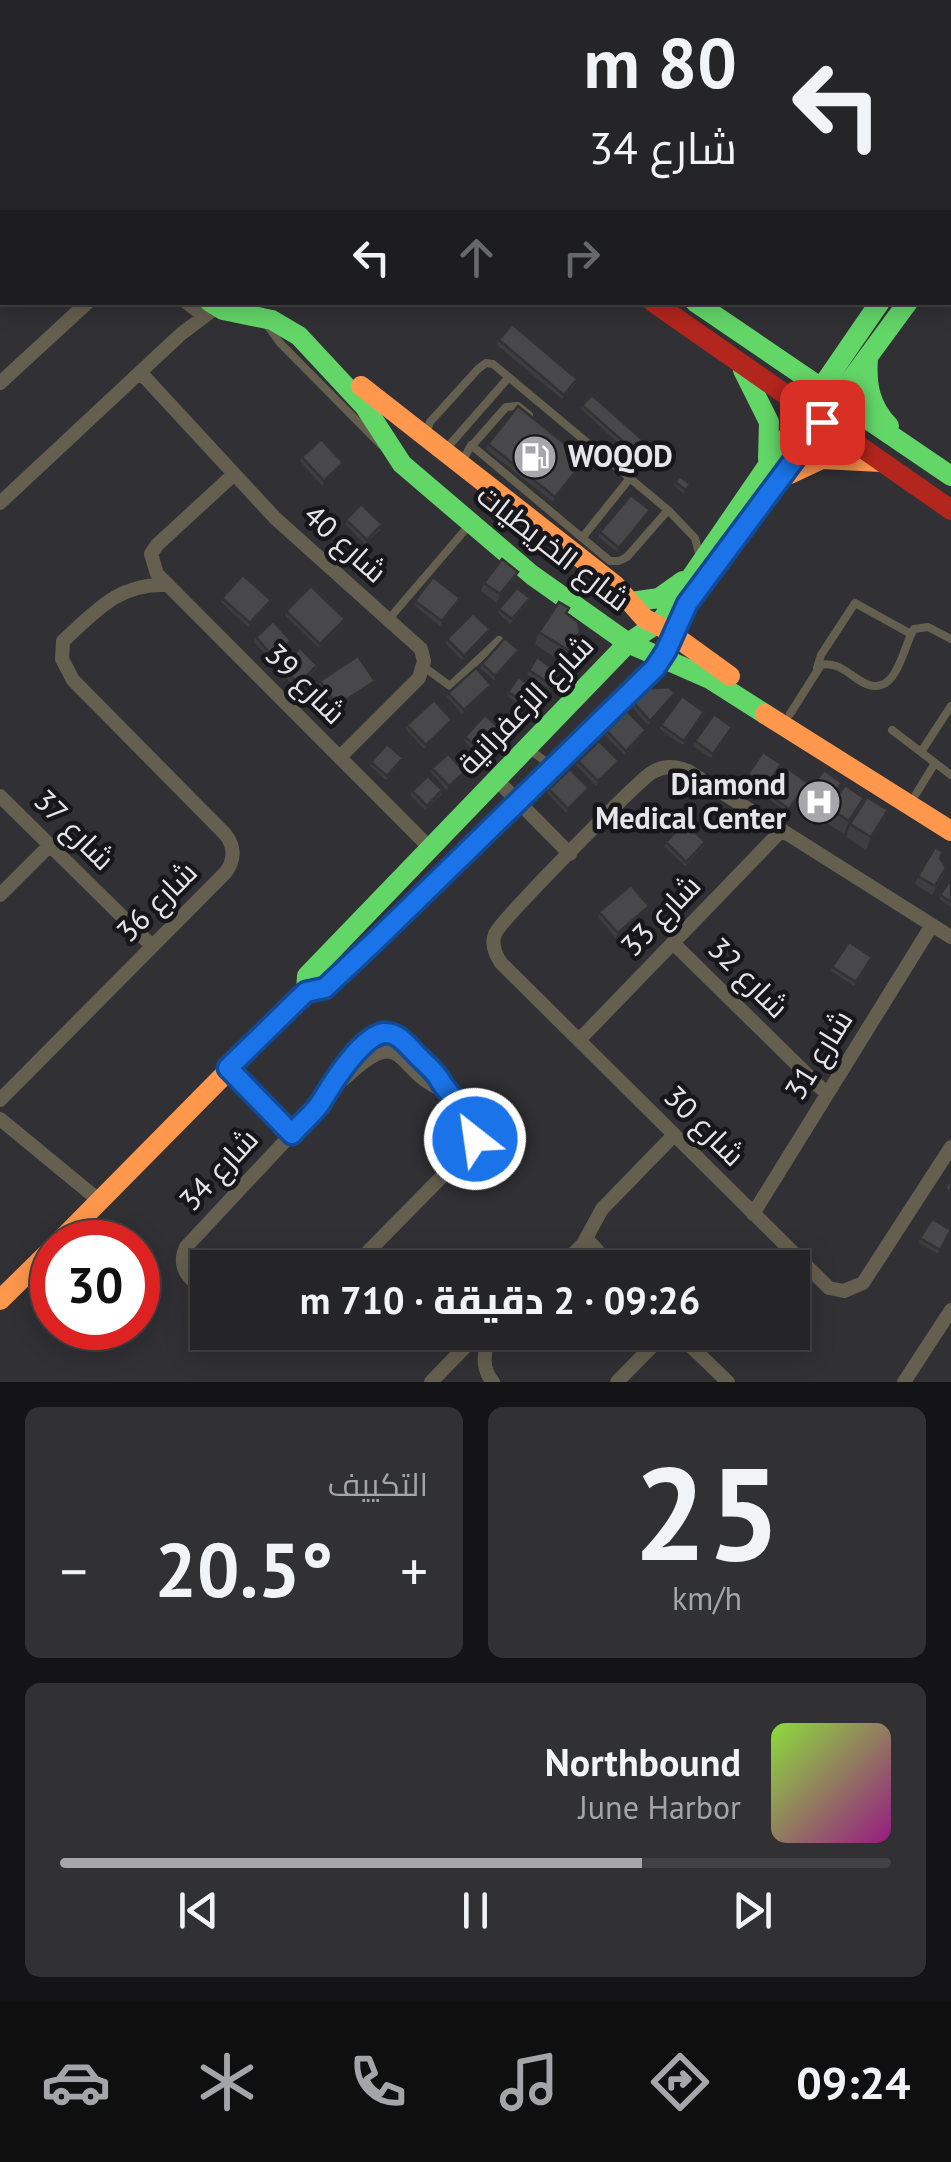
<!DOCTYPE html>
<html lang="ar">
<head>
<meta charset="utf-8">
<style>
	body { margin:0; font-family:"PT Sans",Cairo,sans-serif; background:#313134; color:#f1f3f6; direction:rtl; height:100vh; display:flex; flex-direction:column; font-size:38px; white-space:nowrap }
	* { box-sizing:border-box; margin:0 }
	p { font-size:32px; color:#a3a5a8 }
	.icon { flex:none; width:55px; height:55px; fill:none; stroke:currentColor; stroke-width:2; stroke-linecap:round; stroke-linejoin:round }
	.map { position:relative; height:1382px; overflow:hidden; direction:ltr }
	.sheet { display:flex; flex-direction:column; gap:25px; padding:25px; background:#141416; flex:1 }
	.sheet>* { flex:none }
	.hud { position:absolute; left:0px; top:0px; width:952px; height:305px; box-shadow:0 5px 25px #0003,0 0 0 2px #424245; direction:rtl; background:#252528; color:#f1f3f6; overflow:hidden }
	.speed { position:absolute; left:30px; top:1220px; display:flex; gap:20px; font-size:50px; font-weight:700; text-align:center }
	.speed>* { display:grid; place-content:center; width:130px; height:130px; border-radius:50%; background:#252528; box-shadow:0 5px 25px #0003,0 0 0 2px #424245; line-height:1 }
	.speed .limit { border:15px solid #d22; background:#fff; color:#111 }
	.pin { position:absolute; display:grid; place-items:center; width:85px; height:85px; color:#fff; margin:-42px; border-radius:20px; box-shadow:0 5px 15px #0006 }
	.me { position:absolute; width:110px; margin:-55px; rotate:330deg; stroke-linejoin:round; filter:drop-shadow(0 0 8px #0008) }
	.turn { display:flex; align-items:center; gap:35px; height:210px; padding:0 50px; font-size:45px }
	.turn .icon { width:130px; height:130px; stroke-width:2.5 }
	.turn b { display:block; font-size:70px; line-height:85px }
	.lanes { display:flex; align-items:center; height:95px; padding:0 50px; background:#0003; justify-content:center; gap:50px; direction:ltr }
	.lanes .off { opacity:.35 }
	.big { font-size:75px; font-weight:800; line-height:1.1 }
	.sheet .widget { flex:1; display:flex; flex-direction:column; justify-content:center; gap:15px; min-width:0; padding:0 35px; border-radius:15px; background:#313134 }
	.sheet .dial { align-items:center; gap:0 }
	.dial b { font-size:130px; line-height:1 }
	.song { display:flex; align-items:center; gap:30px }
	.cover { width:120px; height:120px; border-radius:15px; background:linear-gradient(135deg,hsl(90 70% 55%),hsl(310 70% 35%)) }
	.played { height:10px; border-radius:5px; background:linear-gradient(90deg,#a6a6ab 70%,#424245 70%) }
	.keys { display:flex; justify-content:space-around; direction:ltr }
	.heat { display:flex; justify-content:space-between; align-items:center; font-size:55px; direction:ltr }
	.sheet .tiles { flex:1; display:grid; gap:25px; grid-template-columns:1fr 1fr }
	.widget:last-child { grid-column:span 2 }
	.trip { position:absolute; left:190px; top:1250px; width:620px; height:100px; border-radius:0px; background:#252528; box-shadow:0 5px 25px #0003,0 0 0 2px #424245; font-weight:800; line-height:100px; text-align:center; direction:rtl }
	.tabs { display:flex; height:160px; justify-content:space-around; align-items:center; background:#0f0f10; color:#a3a5a8 }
	.tabs .icon { width:70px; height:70px }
	.tabs .selected { color:#a6a6ab }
	.tabs b { font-size:45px; color:#f1f3f6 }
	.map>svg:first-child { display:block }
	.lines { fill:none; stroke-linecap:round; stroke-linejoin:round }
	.lane { stroke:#655f4f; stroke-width:8 }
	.street { stroke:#655f4f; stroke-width:14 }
	.fast { stroke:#63d668; stroke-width:20 }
	.slow { stroke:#ff974d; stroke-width:20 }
	.jam { stroke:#b3261e; stroke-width:20 }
	.wall { fill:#3e3e40 }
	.shaded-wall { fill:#323234 }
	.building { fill:#48484b; stroke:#323234; stroke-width:2.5 }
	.route-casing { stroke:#114b97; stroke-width:25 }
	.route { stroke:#1a73e8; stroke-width:18 }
	.labels { text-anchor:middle; stroke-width:9; stroke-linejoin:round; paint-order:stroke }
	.poi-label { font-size:30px; font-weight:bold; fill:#e5e5ea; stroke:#17171b; text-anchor:start }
	.street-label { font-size:30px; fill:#e5e5ea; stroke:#17171b }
</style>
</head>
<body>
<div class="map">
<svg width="951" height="1382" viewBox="0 0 951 1382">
	<rect width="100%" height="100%" fill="#313135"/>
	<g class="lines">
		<!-- lane -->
		<path class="lane" d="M267,325L280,343L381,445
			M425,435L430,422L478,369L486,363L493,364L668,510L695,538L700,558
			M471,445L610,561H619L627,557L668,510
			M446,449L509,377
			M463,460L469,449L506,407L518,406L529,415
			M582,538L630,478
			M388,620L471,523
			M424,667L450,686L499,640
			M817,668L821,655L855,603L911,634
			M790,714L821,665C845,659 860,692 881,685C899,680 905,643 914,629L928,627L951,639
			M892,730L951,775
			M527,748L552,766
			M921,752L951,706
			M916,794L935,763"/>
		<!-- street -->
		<path class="street" d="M0,143L2,146
			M0,194L2,192
			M186,302L205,316
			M140,372L275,518L421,649L424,661L419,678L340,757
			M0,383L88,302
			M233,475L157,545L151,554L157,574L429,847
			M0,503L181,334L222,303
			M496,779L570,854
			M0,796L152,946
			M0,895L50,845
			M951,937L688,771C676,766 663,765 651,773C634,785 500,921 495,934C491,944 495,954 501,963L829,1288L844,1291L863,1283L951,1147
			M673,943L827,1094
			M579,1040L782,830
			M228,1068L291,1133
			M344,1079C407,1019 394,1073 445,1091
			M0,1100L226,872C235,859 235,846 225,834L73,680L62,659L63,641C95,612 119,583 165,585
			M322,1100C329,1082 341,1070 354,1057C362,1048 372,1035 384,1033C408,1031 436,1081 449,1096C457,1105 470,1113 474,1125C477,1133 474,1140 471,1147L352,1268
			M0,1119L101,1202
			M753,1214L932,925
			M586,1238L613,1268
			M370,1249L388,1268
			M559,1268L583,1244L602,1209L674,1135
			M208,1293C191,1280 176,1270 186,1247L329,1094
			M263,1332H283
			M450,1332L464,1348
			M492,1332C484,1350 480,1367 493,1382
			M676,1332L728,1382
			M431,1382L468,1344L485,1332
			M617,1382L666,1332
			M904,1382L951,1310"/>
		<!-- fast -->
		<path class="fast" d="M528,0L533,2
			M908,0L910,2
			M937,0L940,2
			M950,138L951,139
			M950,280L951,281
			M210,302L223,310L272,320L299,336L365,407L402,464L532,575L628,643L710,679L765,714
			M695,302L951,476
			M868,358C866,385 870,406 889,426
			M743,370L769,422L768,459
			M724,553L908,302
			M631,602L659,598L683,581
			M311,991L306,992L307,976L628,643L661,621L880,302"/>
		<!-- slow -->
		<path class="slow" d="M730,0L734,2
			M823,0L825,2
			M361,386L615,585L644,618L665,629L730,676
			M790,474L822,459L881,462
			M765,714L951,831
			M59,1242L306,992
			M0,1300L52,1249"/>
		<!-- jam -->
		<path class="jam" d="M32,0L34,2
			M217,0L221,2
			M251,0L254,2
			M950,47L951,48
			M950,192L951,193
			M653,302L951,510
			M311,991L325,988L655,668L685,608L724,553"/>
	</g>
	<!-- wall -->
	<path class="wall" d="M499,340L576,383L562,399L497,345Z
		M582,405L645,442L643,447L634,457L581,409Z
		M488,444L585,460L584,464L553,502L486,449Z
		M654,454L673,459L671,463L661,470L652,459Z
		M302,457L342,468L322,486L300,461Z
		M675,482L690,484L684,494L674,486Z
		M650,510L648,514L617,552L598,537L600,532Z
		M346,520L381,529L365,544L345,524Z
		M518,572L515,580L497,603L481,591L484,583Z
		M222,598L271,600L269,604L248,627L221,602Z
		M460,598L440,626L414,605L415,601Z
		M530,598L528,603L510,624L498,613L499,609Z
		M569,608L567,614L576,645L563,663L535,644L539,632Z
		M286,611L343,624L319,648L285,615Z
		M490,629L488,634L462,660L446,644L447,639Z
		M256,637L289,645L272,661L254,642Z
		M519,650L517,655L494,680L480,668L482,664Z
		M317,665L316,669L297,689L280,672L281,668Z
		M529,670L559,673L549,689L527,674Z
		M320,681L374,685L336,711L319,685Z
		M491,685L490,689L462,714L447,697L448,693Z
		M508,692L542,698L532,713L507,696Z
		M673,697L648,725L632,707L634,703Z
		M704,712L683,745L660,729L661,725Z
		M407,725H451L424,749L406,729Z
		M646,730L645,735L625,755L605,736L607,731Z
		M730,731L711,758L693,746L695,741Z
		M465,737L504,738L484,760L464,741Z
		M403,758L401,762L386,780L370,766L371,762Z
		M578,761H619L617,766L596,786L576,765Z
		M432,768L463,777L447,791L431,772Z
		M780,769L765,791L747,778L748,774Z
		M808,783L788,813L766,797L767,793Z
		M549,789L588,792L566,813L547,793Z
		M442,790L441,795L425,810L410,795L412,791Z
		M838,794L861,807L888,810L884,823L866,850L846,837L850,825L844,834L824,821L828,809L820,821L801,808L806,795Z
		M666,842H705L704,846L685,866L665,847Z
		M943,852L941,859L946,868L943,876L932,895L915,884L918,876Z
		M951,879V907L939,899Z
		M649,906L648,910L616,938L598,917L599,912Z
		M871,961L854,986L831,971L832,967Z
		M950,1234L938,1254L919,1243L920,1238Z"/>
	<!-- shaded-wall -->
	<path class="shaded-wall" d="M585,460L584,464L553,502L555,497Z
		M343,463L342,468L322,486L324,481Z
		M650,510L648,514L617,552L619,548Z
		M518,572L515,580L497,603L500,594Z
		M345,619L343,624L319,648L320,644Z
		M490,629L488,634L462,660L464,656Z
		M580,632L576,645L563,663L568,650Z
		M291,641L289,645L272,661L273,657Z
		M519,650L517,655L494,680L495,676Z
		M375,681L374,685L336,711L337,706Z
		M491,685L490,689L462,714L464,710Z
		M675,693L673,697L648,725L650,721Z
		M452,720L451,725L424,749L426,745Z
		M646,730L645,735L625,755L626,751Z
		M619,761L617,766L596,786L598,781Z
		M465,772L463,777L447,791L449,786Z
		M842,783L837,796L820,821L825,808Z
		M589,788L588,792L566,813L568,809Z
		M864,798L860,811L844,834L849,821Z
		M888,810L884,823L866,850L871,837Z
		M649,906L648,910L616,938L618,933Z"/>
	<!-- building -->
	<path class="building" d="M512,324L577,379L564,395L499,340Z
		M592,395L645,442L636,453L582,405Z
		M518,406L585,460L555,497L488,444Z
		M321,439L343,463L324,481L302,457Z
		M664,447L673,459L662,466L654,454Z
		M680,476L690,484L686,490L675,482Z
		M631,495L650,510L619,548L600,532Z
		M361,504L382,524L367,540L346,520Z
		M502,559L518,572L500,594L484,583Z
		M243,575L271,600L250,623L222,598Z
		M433,577L460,598L442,621L415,601Z
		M311,586L345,619L320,644L286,611Z
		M517,588L530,598L512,619L499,609Z
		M559,602L569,608L566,613L578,622L580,632L568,650L539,632Z
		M473,613L490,629L464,656L447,639Z
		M273,621L291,641L273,657L256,637Z
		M505,638L519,650L495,676L482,664Z
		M300,648L317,665L299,684L281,668Z
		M358,656L375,681L337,706L320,681Z
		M537,657L559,673L551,685L529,670Z
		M476,668L491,685L464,710L448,693Z
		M518,677L544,694L534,708L508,692Z
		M669,687L675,693L650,721L634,703L644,689Z
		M682,696L704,712L684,741L661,725Z
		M434,700L452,720L426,745L407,725Z
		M627,711L646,730L626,751L607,731Z
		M714,714L732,727L713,754L695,741Z
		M485,715L506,734L486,755L465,737Z
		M599,741L619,761L598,781L578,761Z
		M387,744L403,758L387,776L371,762Z
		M763,752L781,764L767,786L748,774Z
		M448,754L465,772L449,786L432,768Z
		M786,767L808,783L789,809L767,793Z
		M570,769L589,788L568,809L549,789Z
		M824,770L842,783L825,808L806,795Z
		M428,776L442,790L427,806L412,791Z
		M845,785L864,798L849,821L829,808Z
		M867,797L888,810L871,837L850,824Z
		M685,822L705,842L686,862L666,842Z
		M935,847L943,852L940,858L946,868L935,886L918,876Z
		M951,879V902L940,895Z
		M631,885L649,906L618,933L599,912Z
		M849,942L872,957L856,982L832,967Z
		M951,1179V1192L945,1188Z
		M932,1219L951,1230L940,1250L920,1238Z"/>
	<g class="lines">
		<defs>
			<path id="route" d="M475,1139C477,1116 452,1100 441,1082C436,1071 423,1062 415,1053C407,1045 398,1032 384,1033C362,1036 333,1082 323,1099C316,1112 301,1123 292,1134L228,1068L306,992L325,988L376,940L655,668L666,651L687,604L822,422"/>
		</defs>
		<!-- route casing -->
		<use href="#route" class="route-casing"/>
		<!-- route -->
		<use href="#route" class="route"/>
	</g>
	<!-- icons -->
	<defs>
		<symbol id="fuel-disc" viewBox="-11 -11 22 22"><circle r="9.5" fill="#a6a6ab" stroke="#17171b"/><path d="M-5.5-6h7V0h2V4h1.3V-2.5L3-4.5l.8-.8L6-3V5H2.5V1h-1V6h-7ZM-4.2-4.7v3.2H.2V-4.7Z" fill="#fff"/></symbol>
		<symbol id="hospital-disc" viewBox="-11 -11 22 22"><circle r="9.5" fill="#a6a6ab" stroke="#17171b"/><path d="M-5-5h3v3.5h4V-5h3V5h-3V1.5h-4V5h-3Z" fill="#fff"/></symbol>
	</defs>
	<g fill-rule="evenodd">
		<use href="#fuel-disc" x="510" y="432" width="50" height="50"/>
		<use href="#hospital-disc" x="794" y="777" width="50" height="50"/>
	</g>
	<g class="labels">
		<!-- poi labels -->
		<g class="poi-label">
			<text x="568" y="467">WOQOD</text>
			<text x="786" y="795" text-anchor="end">Diamond<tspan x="786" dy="34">Medical Center</tspan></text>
		</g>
		<!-- street labels -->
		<g class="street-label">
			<text transform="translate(345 544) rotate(42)" y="10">شارع 40</text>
			<text transform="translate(553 548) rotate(38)" y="10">شارع الخريطيات</text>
			<text transform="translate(305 684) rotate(45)" y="10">شارع 39</text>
			<text transform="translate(526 705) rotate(-46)" y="10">شارع الزعفرانية</text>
			<text transform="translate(74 830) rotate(45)" y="10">شارع 37</text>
			<text transform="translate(157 902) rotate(-45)" y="10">شارع 36</text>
			<text transform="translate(661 916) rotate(-46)" y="10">شارع 33</text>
			<text transform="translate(748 978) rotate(45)" y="10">شارع 32</text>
			<text transform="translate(819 1055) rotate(-58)" y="10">شارع 31</text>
			<text transform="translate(704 1126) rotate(45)" y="10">شارع 30</text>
			<text transform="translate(219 1170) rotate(-47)" y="10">شارع 34</text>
		</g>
	</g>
</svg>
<div class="speed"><div class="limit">30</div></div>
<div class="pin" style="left:822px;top:422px;background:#d93025"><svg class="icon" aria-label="arrive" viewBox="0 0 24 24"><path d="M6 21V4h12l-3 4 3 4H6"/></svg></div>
<svg class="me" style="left:475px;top:1139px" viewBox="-20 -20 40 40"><circle r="17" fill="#1a73e8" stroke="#fff" stroke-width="3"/><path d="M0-11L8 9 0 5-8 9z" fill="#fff"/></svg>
<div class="trip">09:26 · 2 دقيقة · 710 m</div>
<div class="hud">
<div class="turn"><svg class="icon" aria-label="left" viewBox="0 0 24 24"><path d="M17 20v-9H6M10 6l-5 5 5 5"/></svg><div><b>80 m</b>شارع 34</div></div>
<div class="lanes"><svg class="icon" aria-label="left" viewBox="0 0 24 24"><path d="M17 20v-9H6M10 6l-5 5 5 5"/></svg><svg class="icon off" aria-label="ahead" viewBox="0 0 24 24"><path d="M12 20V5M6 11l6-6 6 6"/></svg><svg class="icon off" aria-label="right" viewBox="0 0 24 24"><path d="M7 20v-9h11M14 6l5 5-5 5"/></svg></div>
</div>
</div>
<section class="sheet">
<div class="tiles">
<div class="widget dial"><b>25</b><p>km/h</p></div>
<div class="widget"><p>التكييف</p>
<div class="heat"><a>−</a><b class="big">20.5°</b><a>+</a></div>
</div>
<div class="widget">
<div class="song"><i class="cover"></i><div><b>Northbound</b><p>June Harbor</p></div></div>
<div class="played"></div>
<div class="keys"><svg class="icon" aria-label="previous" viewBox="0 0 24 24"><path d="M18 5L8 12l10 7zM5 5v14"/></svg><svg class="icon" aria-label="pause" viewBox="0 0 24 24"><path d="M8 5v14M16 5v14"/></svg><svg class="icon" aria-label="next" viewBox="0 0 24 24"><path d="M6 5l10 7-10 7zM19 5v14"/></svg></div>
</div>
</div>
</section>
<nav class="tabs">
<b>09:24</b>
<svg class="icon selected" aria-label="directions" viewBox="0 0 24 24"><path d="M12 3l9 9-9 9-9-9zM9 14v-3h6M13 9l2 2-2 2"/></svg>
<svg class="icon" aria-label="music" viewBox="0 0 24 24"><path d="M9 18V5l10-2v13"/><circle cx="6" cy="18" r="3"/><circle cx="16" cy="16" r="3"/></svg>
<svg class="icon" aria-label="phone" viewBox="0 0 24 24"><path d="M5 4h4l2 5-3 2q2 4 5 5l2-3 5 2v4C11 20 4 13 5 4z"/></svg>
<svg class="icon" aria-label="climate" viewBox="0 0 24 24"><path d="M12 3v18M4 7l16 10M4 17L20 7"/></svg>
<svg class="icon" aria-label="car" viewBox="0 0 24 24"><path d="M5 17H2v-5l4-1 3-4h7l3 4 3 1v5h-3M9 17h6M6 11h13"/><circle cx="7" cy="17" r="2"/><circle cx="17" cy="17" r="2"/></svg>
</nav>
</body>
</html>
